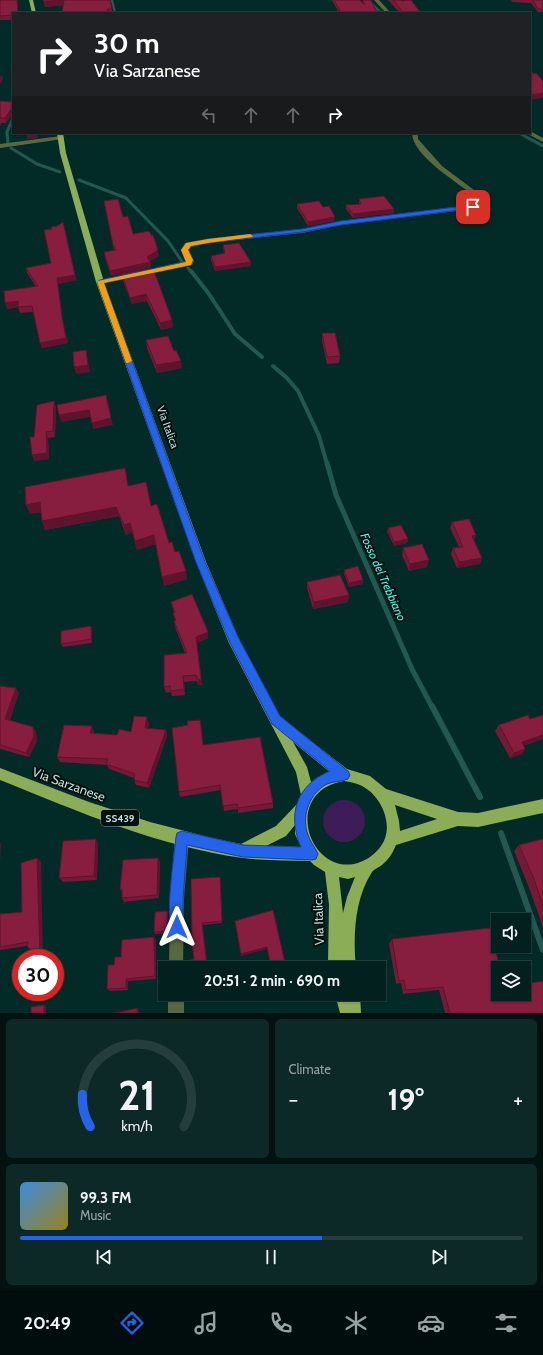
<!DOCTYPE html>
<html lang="en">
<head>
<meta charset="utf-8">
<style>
	body { margin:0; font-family:Cabin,sans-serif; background:#0c2827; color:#f1f3f6; height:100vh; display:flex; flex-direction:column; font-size:15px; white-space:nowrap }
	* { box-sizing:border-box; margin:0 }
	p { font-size:13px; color:#96a3a4 }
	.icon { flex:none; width:22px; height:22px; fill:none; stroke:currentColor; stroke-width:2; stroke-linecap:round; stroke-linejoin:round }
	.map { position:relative; height:1013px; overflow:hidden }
	.drawer { display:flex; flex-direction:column; gap:6px; padding:6px; background:#011210; flex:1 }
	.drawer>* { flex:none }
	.guide { position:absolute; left:12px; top:12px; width:519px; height:122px; border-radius:0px; box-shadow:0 1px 3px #0004,0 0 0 1px #233e3c; background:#202124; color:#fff; overflow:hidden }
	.tools { position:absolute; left:491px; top:913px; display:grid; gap:8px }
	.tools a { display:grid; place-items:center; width:40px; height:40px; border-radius:0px; background:#02201e; box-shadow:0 1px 3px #0004,0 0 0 1px #233e3c; font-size:20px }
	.speed { position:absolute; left:12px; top:949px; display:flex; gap:8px; font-size:20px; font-weight:700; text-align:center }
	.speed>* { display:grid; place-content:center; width:52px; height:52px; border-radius:50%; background:#02201e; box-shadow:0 1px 3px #0004,0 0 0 1px #233e3c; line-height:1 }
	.speed .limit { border:6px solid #d22; background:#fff; color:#111 }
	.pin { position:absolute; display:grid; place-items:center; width:34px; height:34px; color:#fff; margin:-17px; border-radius:8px; box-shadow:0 2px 6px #0006 }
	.me { position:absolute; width:44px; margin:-22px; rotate:0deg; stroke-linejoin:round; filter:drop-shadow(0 0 3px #0008) }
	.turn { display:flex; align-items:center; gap:14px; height:84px; padding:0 16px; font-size:18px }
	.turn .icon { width:52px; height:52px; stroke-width:2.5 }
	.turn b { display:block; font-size:28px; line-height:34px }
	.lanes { display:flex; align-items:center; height:38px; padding:0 16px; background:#0003; justify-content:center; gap:20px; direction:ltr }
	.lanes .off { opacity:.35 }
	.big { font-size:30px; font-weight:800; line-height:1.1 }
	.drawer .widget { flex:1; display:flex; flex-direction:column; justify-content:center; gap:6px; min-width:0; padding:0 14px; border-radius:6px; background:#0c2827 }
	.drawer .dial { align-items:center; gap:0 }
	.dial svg { height:104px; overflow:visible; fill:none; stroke:#233e3c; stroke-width:7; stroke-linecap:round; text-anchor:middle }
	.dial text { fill:#f1f3f6; stroke:none }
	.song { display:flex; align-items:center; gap:12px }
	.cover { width:48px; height:48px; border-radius:6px; background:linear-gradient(135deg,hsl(210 70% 55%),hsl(50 70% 35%)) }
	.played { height:4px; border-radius:2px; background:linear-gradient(90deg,#2563eb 60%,#233e3c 60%) }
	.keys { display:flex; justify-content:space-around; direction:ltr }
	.heat { display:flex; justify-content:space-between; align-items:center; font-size:22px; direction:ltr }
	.drawer .tiles { flex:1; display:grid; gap:6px; grid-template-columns:1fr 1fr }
	.widget:last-child { grid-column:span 2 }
	.trip { position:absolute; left:158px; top:961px; width:228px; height:40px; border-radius:0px; background:#02201e; box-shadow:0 1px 3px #0004,0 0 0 1px #233e3c; font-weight:800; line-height:40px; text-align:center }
	.tabs { display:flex; height:64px; justify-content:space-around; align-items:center; background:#010d0c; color:#96a3a4 }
	.tabs .icon { width:28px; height:28px }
	.tabs .selected { color:#2563eb }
	.tabs b { font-size:18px; color:#f1f3f6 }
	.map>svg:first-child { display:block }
	.green { fill:#3d1c57 }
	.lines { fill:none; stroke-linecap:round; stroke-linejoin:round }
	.stream-far4 { stroke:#225752; stroke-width:2.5 }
	.stream-far3 { stroke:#225752; stroke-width:3 }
	.stream-far2 { stroke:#225752; stroke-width:4 }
	.stream-far1 { stroke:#225752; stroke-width:5 }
	.stream { stroke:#225752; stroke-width:6 }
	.minor { fill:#586940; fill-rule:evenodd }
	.major { fill:#8bad57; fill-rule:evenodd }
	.wall { fill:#741936 }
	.shaded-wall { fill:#5e142c }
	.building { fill:#871d3f; stroke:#5e142c }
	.route { fill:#2563eb; stroke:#184099 }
	.slow { fill:#f59e0b }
	.labels { text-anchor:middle; stroke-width:4; stroke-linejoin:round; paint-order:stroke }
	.shield { fill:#00110f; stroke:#879e9b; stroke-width:1 }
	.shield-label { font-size:10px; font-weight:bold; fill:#c1dbd7 }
	.street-label { font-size:11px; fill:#c1dbd7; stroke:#00110f }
	.water-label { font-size:12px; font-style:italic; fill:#4cf6e8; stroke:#00110f }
	.near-street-label { font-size:13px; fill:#c1dbd7; stroke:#00110f }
</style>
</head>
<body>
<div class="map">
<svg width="543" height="1013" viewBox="0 0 543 1013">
	<rect width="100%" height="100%" fill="#022b28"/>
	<!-- green -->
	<path class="green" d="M323 821a21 21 0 1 1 42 0a21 21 0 1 1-42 0Z"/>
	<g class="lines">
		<!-- stream-far4 -->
		<path class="stream-far4" d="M112,0L115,13
			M368,0L381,13
			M12,121L13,117"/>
		<!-- stream-far3 -->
		<path class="stream-far3" d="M519,133L543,146
			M8,143L7,132L12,120
			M11,148L37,164L60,172
			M79,180L126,198L168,241L183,263
			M188,268L191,272"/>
		<!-- stream-far2 -->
		<path class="stream-far2" d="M191,271L209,294L235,334L262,357
			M273,366L287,378L298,391L319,436L327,464"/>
		<!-- stream-far1 -->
		<path class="stream-far1" d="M327,463L336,495L412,669L432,707"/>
		<!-- stream -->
		<path class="stream" d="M432,706L480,797
			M501,833L543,950"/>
		<!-- minor -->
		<path class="minor" d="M374,0H379L391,13H386Z
			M530,131L543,138V142L528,134L527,133H530Z
			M412,133H418V139L442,166L482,196V204L473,209L341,225L302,233L208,243L191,247L189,250L194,261L192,265L100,284L96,282L100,280L186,261L181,250L185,243H188L208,239L302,229L341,221L471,205L477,202V198C460,184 412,156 412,133Z
			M61,136L64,138L63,139L0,148V144Z
			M182,830L187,832L189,837L184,899L183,968H169L170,899L175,837L177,832Z
			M168,994H184V1013H168Z"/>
		<!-- major -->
		<path class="major" d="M29,0H33L36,13H32Z
			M57,133H63L66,153L104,282L206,562L238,637L280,717L347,769L370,776L386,789L458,812L478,813L543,799V813L478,827L458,826L396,845C393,852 390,858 384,863C381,867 375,868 372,872C354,900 353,937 356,968H330L328,961L329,905L325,872L314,865L310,861C288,860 265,861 243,858C160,847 77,811 0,780V768L89,802L150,822L212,838L241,844L276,826L298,803L301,795L296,772L229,643L196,562L96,282L60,153ZM293,742L330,772L311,782L307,767ZM344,781C350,782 356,783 362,786C382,796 395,827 381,846C375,855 364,862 354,864C307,872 283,791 344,781ZM395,805L437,819L400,831L399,821ZM295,825V834L301,847L266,846L286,836ZM339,877L348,879L355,877L347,897L343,913Z
			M335,994H360L361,1013H340Z"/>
	</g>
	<!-- wall -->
	<path class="wall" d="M0,0L13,13V20H0Z
		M43,0L112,9V13H62L64,5L45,7Z
		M332,0H360L363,4V0H371L377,13H339Z
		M388,0H401V1L421,13H400Z
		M511,0H543V12H538L531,3L512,2Z
		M0,101L13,102L6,123H1L0,126Z
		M381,133H405V134L381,135Z
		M359,199L394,209V213L353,218L346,209V205L359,204Z
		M104,201L123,217L133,234L159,256L150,261L151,267L111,276L105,258L104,252L114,251Z
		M297,204L323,207L334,221L308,226L297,208Z
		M223,245L251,262V266L215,271L211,260V256L224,253Z
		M51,263L77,280L58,284L63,323L68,343L42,348L33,312L20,313L18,307L7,309L36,287L27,273L26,268Z
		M153,268L172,320L173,327L161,330L147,301L132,304L123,281L122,274Z
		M322,333L340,356L339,363L327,364L322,341Z
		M146,340L174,351L182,368L157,373L147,348Z
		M54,401L56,408L55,437L48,438L49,459L34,461V437Z
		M129,486L151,506L169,543L175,552L187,579L164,586L156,544L137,550L132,532L126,535L119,516L45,530L42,521L41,512L30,514Z
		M452,522L474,541L482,558L480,564L457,568L451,554L453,548L459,547L450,528Z
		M388,528L408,539L407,543L394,546L387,531Z
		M403,548L427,567L409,571L402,555Z
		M344,570L363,584L349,587L344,574Z
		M307,582L348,602L313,609L307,588Z
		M171,602L208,632V638L197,643L202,685H198L197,681L184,682L185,695L172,696L171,692L166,693L164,687L185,653L175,627L174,621H175L173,613H174Z
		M92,630V643L63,647L61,644Z
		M0,686L16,688L19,693L10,720L33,727L36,732L37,741L29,757L0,749Z
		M149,723L148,728L166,730L167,736L149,788L136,785L134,780V778L109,769L107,765L60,762L57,757L94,732V733L117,735L131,732Z
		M201,725L203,745L273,803V808L238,813V809L224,811L221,790L180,797L179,792Z
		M499,725L525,749L522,754L510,758L495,731Z
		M543,839V927L528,885L514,851L519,845Z
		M98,843L97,880L63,882L59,878Z
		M37,858L41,862L27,946L0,950V914L22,912Z
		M158,858L160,862L159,898L124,902L122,898V892L120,889Z
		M220,877L222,923L202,925L208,968H187L194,959L191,879Z
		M167,911L168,913V933L155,934L154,932Z
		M392,939L498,994L543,1013H445L439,990L403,994L401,983L396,984L389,944Z
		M156,940V979L128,981V990L110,991L107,989L114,965L121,957Z"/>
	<!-- shaded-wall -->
	<path class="shaded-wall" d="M64,0L65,5L45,7L44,2Z
		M2,75L3,80L0,84V77Z
		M543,93V98L530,100V95Z
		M13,107V114L6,123L5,118Z
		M26,133H37L38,138L27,139Z
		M394,209V213L353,218V214Z
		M335,217L334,221L308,226V222Z
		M158,250L159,256L148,262H150L151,267L111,276L110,271L147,257Z
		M251,262V266L215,271V267Z
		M75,275L77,280L58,284L63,323L68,343L42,348L40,343L62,317L57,278Z
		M146,294L147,301L132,304L130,298Z
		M18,301L20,307L7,309L5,303Z
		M172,320L173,327L161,330L160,323Z
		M86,350L90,372L76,374L74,367Z
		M181,361L182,368L157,373L156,365Z
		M54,401L56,408L55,437L53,431Z
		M89,410L90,417L61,422L59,415Z
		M111,418L113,425L93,429L92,423Z
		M46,432L48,438L49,459L34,461L32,455Z
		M40,502L43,512L30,514L26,505Z
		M116,507L119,516L45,530L42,521Z
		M130,523L132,532L126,535L124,525Z
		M154,535L156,544L137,550L135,541Z
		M476,535L474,541L472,536Z
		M408,539L407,543L394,546V542Z
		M482,558L480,564L457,568L459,562Z
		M429,560L427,567L409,571L410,564Z
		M186,571L187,579L164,586L162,577Z
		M363,580V584L349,587V583Z
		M349,595L348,602L313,609L314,602Z
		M91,626L92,630V643L91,639Z
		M208,632V638L197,643L202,685H198V680L196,637Z
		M183,676L184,682L185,695L184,689Z
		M16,688L19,693L8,724L5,719Z
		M147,717L149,723L147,733L145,728Z
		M92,726L94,732L92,738L90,733Z
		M33,727L36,732L37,741L29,757L26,753Z
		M166,730L167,736L149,788L147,783Z
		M543,735V739L518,748L522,742Z
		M525,749L522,754L510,758L514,753Z
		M96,839L98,843L97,880L94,876Z
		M0,842L1,844L0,862Z
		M37,858L41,862L43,958H40Z
		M158,858L160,862L159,898L157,895Z
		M167,911L168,913V933L167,931Z
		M202,923V925L208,968H207Z
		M154,937L156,940V979L155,976Z
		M267,947V949L241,956V954Z
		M285,963V965L275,968H271V967Z
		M126,979L128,981V990L126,988Z
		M44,1005L46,1006V1013H44Z
		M137,1008L139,1010V1013H137Z"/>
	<!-- building -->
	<path class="building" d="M0,0H17L18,13H13V15L0,16Z
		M43,0H110L112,9H107L108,13H62L64,0L44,2Z
		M334,0H360L364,5L363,0H371L377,13H341Z
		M393,0H401V1L411,0L421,13H404Z
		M533,0H543V9H538Z
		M530,69L534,74L536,73L543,81V93L530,95Z
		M0,101L13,102V107L5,118H0Z
		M384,196L394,209L353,214L346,205L361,204L359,199Z
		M118,199L123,217L128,216L133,234L149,231L152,236L153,235L158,250L147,257L150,262L110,271L104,252L116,250L113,245L104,201Z
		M319,201L323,207L329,206L335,217L308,222L297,204Z
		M63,222L75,275L57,278L62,317L66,338L40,343L32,306L18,307V301L5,303L4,291L38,286L26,268L51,263L44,230L52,229L51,227L57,226Z
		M239,243L251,262L215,267L211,256L225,253L223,245Z
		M153,268L172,320L160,323L146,294L130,298L122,274Z
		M322,333H335L340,356L327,357Z
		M168,336L174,351L176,350L181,361L156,365L146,340Z
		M86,350L88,365L74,367L73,352Z
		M106,395L111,418L92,423L89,410L59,415L57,405Z
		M54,401L53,431L46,432L47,453L32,455L30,437H34L37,405Z
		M125,468L128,486L146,482L151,506L157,504L169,543L172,542L175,552L179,551L186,571L162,577L154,535L135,541L130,523L124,525L116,507L42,521L40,502L26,505L25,487Z
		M469,519L476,535L472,536L482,558L459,562L453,548L463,547L452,522Z
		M401,525L408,539L394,542L388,528Z
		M422,544L429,560L410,564L403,548Z
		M358,566L363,580L349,583L344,570Z
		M340,575L349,595L314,602L307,582Z
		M192,594L208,632L196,637L201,679L198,680L196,675L183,676L184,689L171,691L170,686L164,687V655L187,653L174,621L176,620L173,613L175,612L171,602Z
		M91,626V639L61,644V631Z
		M0,686L16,688L5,719L33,727L34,736L26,753L0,745Z
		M528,715L530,719L543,715V735L522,742L525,749L514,753L499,725Z
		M134,716L147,717L145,728L166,730L147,783L134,780L135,774L106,764L108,759L57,757L64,725L92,726L90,733L117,735L119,729L131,732Z
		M200,720L203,745L260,737L273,803L238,808L237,804L223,806L220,785L179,792L172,728L188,725L187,721Z
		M96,839L94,876L59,878L63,841Z
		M543,839V906L534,879L519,845Z
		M37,858L40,958H38L27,946L28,942L0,947V914L22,912L21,863Z
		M158,858L157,895L122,898V889H120L123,860Z
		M220,877L222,921L202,923L207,968H187L186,961L194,959L192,942L191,879Z
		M273,910L285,963L271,967L267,947L241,954L235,921Z
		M167,911V931L154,932L155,912Z
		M490,928L500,968H498V994H524V984L543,981V1013H450L443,987L406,990L404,980L399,981L392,939Z
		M154,937L155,976L126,979V988L107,989L108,965H114L115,957H121L122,940Z
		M44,1005V1013H31V1007Z
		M137,1008V1013H115Z"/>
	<!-- route -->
	<path class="route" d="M473,205L476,207V208L341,225L302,232L208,243L191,246L188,250L193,260L191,265L104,283L205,562L238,637L280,716L348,771L350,775L348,779C341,782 334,781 327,784C310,793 302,814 307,832C309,840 315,847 318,854L316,859L312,860L243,857L187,845L183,899V927L181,931L177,933L172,931C165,915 174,857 176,837L177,833L182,831L243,845L301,847C287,815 296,785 330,771L272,724L230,643L196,562L97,282L100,280L186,262L181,250L186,243L208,239L302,229L341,221Z"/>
	<!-- slow -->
	<path class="slow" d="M250,234L253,236L252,237L208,243L191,246L188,250L193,260L191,265L104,283L132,361L128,363H126L97,282L98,281L186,262L181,250L186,243L208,239Z"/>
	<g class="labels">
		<!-- shield labels -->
		<rect class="shield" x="101" y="810" width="38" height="16" rx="3"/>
		<g class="shield-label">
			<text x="120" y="822">SS439</text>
		</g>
		<!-- street labels -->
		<g class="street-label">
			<text transform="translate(168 427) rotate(70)" y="4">Via Italica</text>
		</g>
		<!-- water labels -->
		<g class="water-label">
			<text transform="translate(383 577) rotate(66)" y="4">Fosso del Trebbiano</text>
		</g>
		<!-- near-street labels -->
		<g class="near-street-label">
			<text transform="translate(69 784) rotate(20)" y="5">Via Sarzanese</text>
			<text transform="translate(318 919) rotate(-92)" y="5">Via Italica</text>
		</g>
	</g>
</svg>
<div class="tools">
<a><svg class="icon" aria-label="sound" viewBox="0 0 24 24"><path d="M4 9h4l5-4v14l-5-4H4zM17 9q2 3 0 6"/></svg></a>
<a><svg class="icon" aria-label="layers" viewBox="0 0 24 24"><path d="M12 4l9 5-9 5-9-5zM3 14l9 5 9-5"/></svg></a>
</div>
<div class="speed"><div class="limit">30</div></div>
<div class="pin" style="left:473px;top:207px;background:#d93025"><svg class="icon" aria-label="arrive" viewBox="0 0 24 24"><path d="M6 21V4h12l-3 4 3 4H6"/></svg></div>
<svg class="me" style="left:177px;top:927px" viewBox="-20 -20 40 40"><path d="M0-17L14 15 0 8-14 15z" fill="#2563eb" stroke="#fff" stroke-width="4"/></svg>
<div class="trip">20:51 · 2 min · 690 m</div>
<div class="guide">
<div class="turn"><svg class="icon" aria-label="right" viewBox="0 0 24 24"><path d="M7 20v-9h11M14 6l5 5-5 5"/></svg><div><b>30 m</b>Via Sarzanese</div></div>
<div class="lanes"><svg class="icon off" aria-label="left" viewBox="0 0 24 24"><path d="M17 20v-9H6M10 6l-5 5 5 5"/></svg><svg class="icon off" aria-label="ahead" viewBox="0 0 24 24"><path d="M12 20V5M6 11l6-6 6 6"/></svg><svg class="icon off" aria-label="ahead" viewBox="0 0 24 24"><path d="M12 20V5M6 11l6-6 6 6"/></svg><svg class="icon" aria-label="right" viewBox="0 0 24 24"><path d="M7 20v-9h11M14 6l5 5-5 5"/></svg></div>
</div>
</div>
<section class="drawer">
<div class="tiles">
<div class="widget dial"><svg viewBox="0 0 100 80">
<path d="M14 69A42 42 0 1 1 86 69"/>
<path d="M14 69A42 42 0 0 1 8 44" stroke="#2563eb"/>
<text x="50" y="56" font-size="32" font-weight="700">21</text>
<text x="50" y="72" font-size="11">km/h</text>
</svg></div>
<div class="widget"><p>Climate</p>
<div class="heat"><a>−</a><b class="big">19°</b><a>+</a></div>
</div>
<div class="widget">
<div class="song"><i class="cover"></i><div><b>99.3 FM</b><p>Music</p></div></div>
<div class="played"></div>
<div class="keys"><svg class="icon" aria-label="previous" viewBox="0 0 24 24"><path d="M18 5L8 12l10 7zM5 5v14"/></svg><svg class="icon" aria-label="pause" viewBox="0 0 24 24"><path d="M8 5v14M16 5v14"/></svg><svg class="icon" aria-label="next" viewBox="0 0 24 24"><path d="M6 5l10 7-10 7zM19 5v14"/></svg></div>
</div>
</div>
</section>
<nav class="tabs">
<b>20:49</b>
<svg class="icon selected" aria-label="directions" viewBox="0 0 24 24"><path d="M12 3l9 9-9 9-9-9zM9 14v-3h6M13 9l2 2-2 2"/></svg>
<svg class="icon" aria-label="music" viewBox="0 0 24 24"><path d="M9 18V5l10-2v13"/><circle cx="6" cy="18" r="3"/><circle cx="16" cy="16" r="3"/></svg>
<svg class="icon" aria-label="phone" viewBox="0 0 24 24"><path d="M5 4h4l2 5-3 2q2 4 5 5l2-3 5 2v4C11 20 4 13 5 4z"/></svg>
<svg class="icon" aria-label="climate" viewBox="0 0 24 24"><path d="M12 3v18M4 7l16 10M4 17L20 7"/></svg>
<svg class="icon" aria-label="car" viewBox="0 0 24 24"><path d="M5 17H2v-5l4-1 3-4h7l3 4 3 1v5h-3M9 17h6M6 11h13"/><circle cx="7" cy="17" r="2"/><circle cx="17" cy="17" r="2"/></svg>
<svg class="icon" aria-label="filters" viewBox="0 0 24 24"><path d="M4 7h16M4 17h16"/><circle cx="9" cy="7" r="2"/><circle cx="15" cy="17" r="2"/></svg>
</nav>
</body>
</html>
